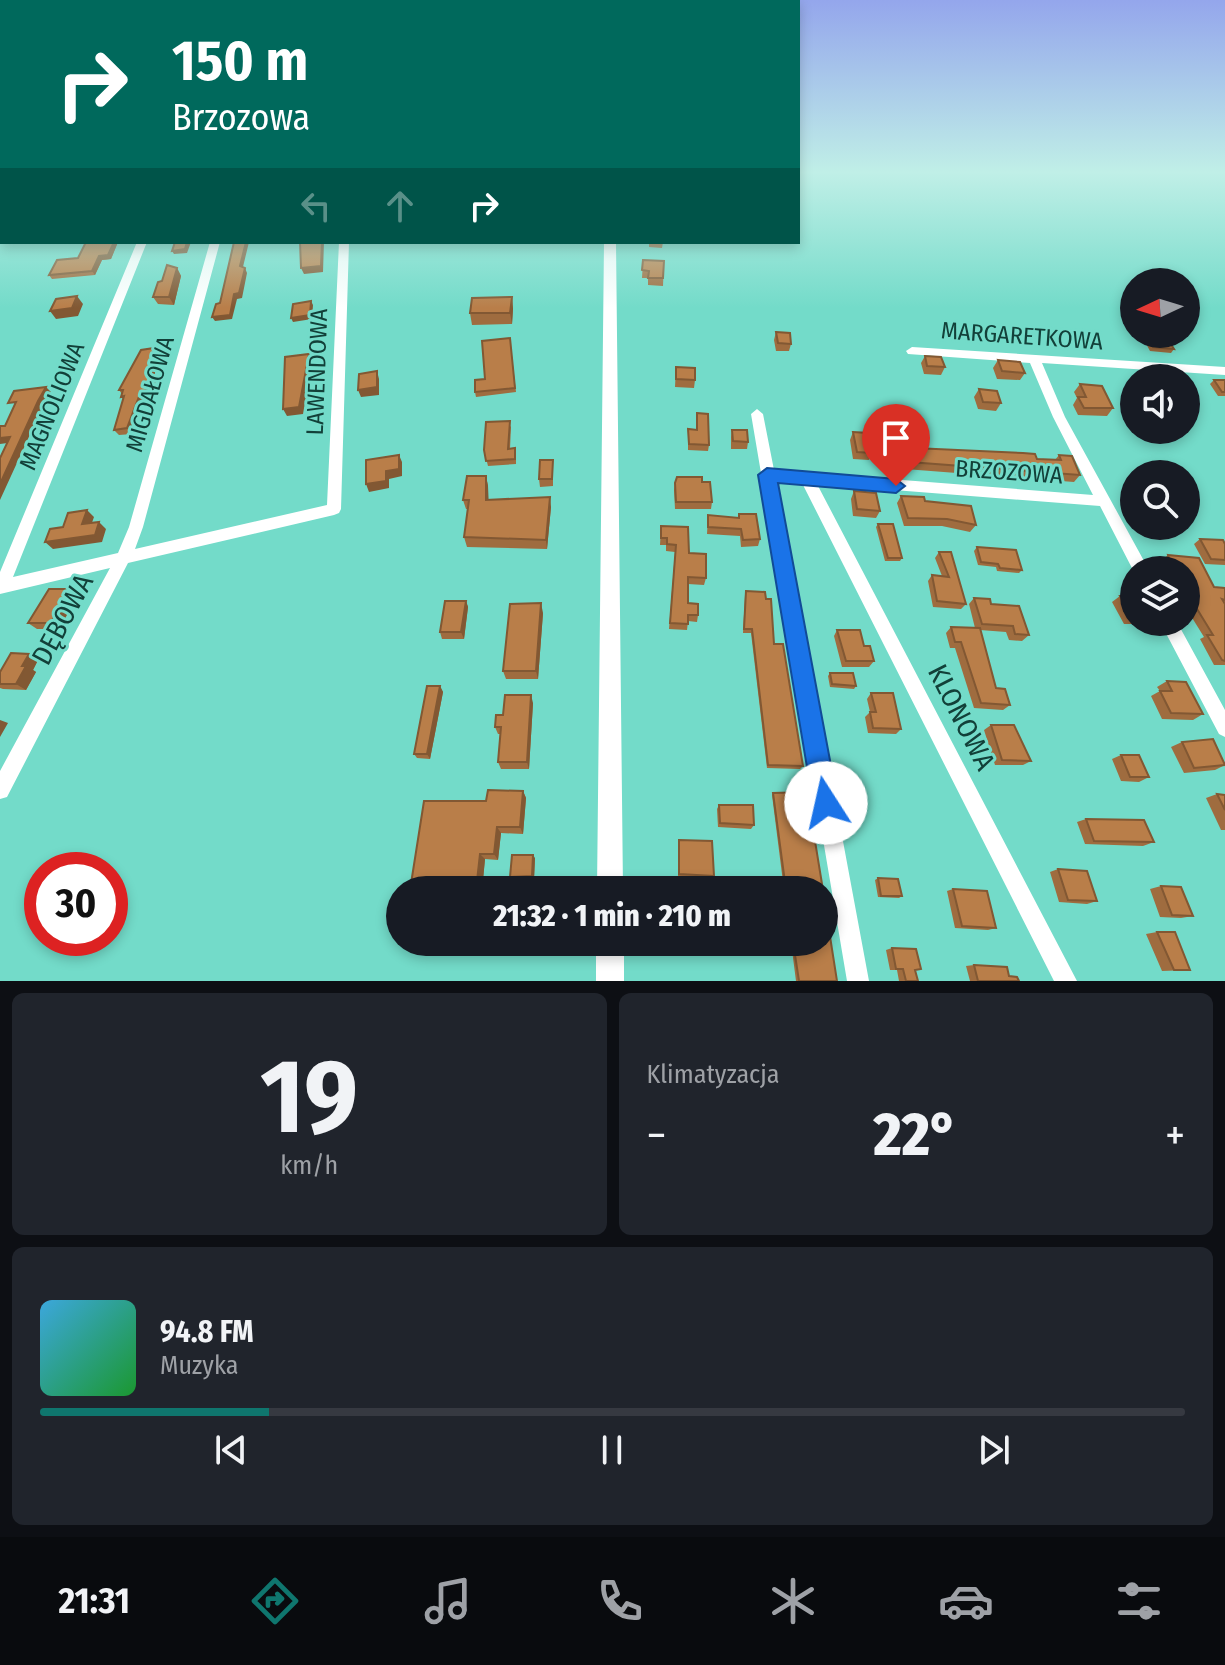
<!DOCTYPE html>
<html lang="pl">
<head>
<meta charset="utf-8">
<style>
	body { margin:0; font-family:"Fira Sans Condensed",sans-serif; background:#20242c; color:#f1f3f6; height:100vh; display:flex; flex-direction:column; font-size:30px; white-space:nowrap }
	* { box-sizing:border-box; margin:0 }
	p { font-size:26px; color:#9ea1a6 }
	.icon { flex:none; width:44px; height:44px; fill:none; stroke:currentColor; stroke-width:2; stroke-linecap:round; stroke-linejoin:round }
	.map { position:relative; height:981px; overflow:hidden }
	.panel { display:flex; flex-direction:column; gap:12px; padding:12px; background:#0d0f14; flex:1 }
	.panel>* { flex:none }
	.top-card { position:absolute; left:0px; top:0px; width:800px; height:244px; box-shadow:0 4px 12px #0003; background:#00695c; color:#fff; overflow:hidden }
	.needle { width:52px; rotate:266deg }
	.controls { position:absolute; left:1120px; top:268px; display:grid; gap:16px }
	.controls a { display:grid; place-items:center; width:80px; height:80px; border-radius:50%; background:#171b24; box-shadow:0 4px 12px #0003; font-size:40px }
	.speed { position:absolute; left:24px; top:852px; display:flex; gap:16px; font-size:40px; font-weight:700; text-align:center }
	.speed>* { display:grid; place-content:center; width:104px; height:104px; border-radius:50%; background:#171b24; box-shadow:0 4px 12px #0003; line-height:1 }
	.speed .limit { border:12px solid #d22; background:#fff; color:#111 }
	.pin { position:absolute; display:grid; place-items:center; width:68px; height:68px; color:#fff; margin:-82px -34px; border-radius:50% 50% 50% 0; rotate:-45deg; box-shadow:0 0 8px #0007 }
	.pin .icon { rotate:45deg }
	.me { position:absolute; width:88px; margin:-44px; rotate:350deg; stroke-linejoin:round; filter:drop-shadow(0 0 6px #0008) }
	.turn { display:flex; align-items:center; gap:28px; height:168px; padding:0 40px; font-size:36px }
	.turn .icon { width:104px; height:104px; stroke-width:2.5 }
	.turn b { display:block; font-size:56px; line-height:68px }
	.lanes { display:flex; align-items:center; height:76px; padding:0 40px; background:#0003; justify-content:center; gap:40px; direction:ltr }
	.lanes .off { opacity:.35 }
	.big { font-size:60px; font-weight:800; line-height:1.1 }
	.panel .widget { flex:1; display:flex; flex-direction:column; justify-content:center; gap:12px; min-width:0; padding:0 28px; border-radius:12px; background:#20242c }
	.panel .dial { align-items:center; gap:0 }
	.dial b { font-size:104px; line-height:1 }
	.song { display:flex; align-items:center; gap:24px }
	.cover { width:96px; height:96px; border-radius:12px; background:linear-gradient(135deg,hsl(200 70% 55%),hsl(130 70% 35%)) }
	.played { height:8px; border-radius:4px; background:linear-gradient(90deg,#0f766e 20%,#363941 20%) }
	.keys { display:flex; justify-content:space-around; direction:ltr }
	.heat { display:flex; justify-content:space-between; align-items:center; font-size:44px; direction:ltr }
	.panel .tiles { flex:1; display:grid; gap:12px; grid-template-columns:1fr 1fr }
	.widget:last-child { grid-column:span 2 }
	.trip { position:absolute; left:386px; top:876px; width:452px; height:80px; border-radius:40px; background:#171b24; box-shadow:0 4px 12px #0003; font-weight:800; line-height:80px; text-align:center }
	.dock { display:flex; height:128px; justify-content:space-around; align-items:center; background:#090b0e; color:#9ea1a6 }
	.dock .icon { width:56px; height:56px }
	.dock .selected { color:#0f766e }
	.dock b { font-size:36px; color:#f1f3f6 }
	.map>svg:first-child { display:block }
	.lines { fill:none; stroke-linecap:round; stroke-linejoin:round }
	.minor { fill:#fff; fill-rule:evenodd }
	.major { fill:#fff; fill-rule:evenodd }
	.wall { fill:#9f6c3f }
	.shaded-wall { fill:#825833 }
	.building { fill:#b97e49; stroke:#825833; stroke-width:2 }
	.route { fill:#1a73e8; stroke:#114b97; stroke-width:2 }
	.labels { text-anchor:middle; stroke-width:6; stroke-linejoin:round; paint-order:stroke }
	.street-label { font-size:24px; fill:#124039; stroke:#73dbc9 }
	.near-street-label { font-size:28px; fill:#124039; stroke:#73dbc9 }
</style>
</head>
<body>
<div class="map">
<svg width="1225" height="981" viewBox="0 0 1225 981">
	<rect width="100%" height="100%" fill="#73dbc9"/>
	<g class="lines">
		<!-- minor -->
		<path class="minor" d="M0,216H2V222H0Z
			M2,231V239L0,240V232Z
			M137,242H147L13,577L118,553L129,527L210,242H220L143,527L135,549L327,505L339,242H349L341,509L339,513L334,515L128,563L7,797L0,799V771L110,568L0,594V572Z
			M912,347L1225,367V375L1042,363L1065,417L1149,570L1134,572L1100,506L817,484L1077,981H1054L802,483L776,481L869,981H847L751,414L757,409L763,414L774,470L1093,495L1053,417L1030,363L908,354L906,351Z
			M1160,622H1177L1225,710V737L1219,734Z"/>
		<!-- major -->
		<path class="major" d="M604,242H616L623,890H597Z
			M596,942H624V981H596Z"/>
	</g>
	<!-- wall -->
	<path class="wall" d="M86,242H118L111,259L102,260L95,275L52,279L49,275L78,258Z
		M649,242H663L662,248L649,247Z
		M643,260L664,261L663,286L648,285V278H642Z
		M177,268L181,276L174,305L158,304L153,297L162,281Z
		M512,297L513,309L512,324L472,325L470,313Z
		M776,332L791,344L789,351H776L774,340Z
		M1147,336L1174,349L1171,353L1150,351L1144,340Z
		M510,338L516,392L476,397L475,392L485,379Z
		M158,354L154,378L156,381L148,400H144L132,434L119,435L114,430L123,399L121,397L122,394L119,390Z
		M925,356L945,367L941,375L924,374L921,363Z
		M998,360L1025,373L1020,380L997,379L993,368Z
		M676,367L695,380L694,388L675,387Z
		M1214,380H1225V396H1218L1210,384Z
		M1080,384L1113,408L1107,416L1078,415L1073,405L1077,398L1074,392Z
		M979,389L1001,403L996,411L978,409L974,397Z
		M697,413L709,445L708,451L688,450V429L696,430Z
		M511,426L510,449L516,453V464L488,466L484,450Z
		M732,430L748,442L747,449H731V437Z
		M853,432L872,453L869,460L853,459L850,440Z
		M892,447L1055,460L1059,455L1080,475L1074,482L892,468L889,454Z
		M553,467V486L540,487L539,479Z
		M486,476L488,486V499L551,507L547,549L467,547L464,537L468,509H466L463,500Z
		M702,482L712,502L711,509H675L674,490L675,483Z
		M854,491L880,511L876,518L853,516L851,499Z
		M901,496L925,501L976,525L970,532L942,526H904L897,503Z
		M739,514L760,539L758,546L741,547L740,536L707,534L708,515L738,518Z
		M878,524L902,558L900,561H885L876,527Z
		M661,526L689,553L706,578L704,585L688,584V603L698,615L697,622L688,621L687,630L669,629L675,552L666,551V545H660Z
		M1139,526H1173L1175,528L1167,535H1144Z
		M1200,539L1225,544V565L1205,564L1194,544Z
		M977,547L1022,570L1019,573L997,571L996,567L978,565L974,551Z
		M939,552L966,604L961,609L933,607L928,581L932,575L942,576L935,558Z
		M1168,555L1214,587L1225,588V665H1214L1200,639L1204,637L1186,608V570H1164L1161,561Z
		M67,589L76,596L60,629H37L28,623Z
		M746,591L774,644L803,766L800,769L767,768L751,633H743L745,595Z
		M1120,596H1134V622H1149L1147,624H1124L1112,602Z
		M974,598L991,604L1029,635L1022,641L1009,640L1006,632L980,630L996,688L1010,705L1003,710L974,708L955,648H950L946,633L951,627L975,628L969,604Z
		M466,601L468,607L464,639H442L440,632Z
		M543,613L538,679H506L503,671Z
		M837,630L864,646L874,661L869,667H842L834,636Z
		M38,660L33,670L36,672L26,690L3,689L0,688V672Z
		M830,673L856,686L854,689L830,687L828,676Z
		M1167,681L1203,714L1193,720L1162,719L1151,696L1160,691L1157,687Z
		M440,686L443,692L430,759L417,758L414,754Z
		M871,693L901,729L896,734L868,733L865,717L870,712L867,699Z
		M533,703L529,769H501L498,762L500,734H498L495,727L503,715Z
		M991,725L1031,761L1023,765H995L984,730Z
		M1182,742L1225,765L1215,770L1184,773L1171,747Z
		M1121,755L1149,777L1139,782L1121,781L1112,759Z
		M523,791L526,798L523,834L501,833L498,860L485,859L482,890H410L486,801Z
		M773,793L823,890H784L772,795Z
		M1217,794L1225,795V830H1221L1206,798Z
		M719,805L754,825L751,829L718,827L717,809Z
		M1086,819L1154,842L1143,846L1085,844L1077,822Z
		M679,840L714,876L712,879L678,877V843Z
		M535,858L534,879L512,880L510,877Z
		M1058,869L1097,901L1087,904L1059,902L1050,872Z
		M878,878L902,896L899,898L878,897L875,880Z
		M1161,886L1193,916L1181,918L1160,917L1150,889Z
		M953,889L996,928L988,930L955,928L947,891Z
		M1157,932L1190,970L1162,971L1146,934Z
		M791,942H824L837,981H796Z
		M892,948L915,970L918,981H899L897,970H890L886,950Z
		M974,965L1009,976L1019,981H970L966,966Z"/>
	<!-- shaded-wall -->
	<path class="shaded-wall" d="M114,242H118L111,259L102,260L95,275L92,271L99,256Z
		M187,242H191L187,253L174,254L172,251Z
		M246,242H249L242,271L240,266Z
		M322,242H324L323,272L304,274L301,268Z
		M177,268L181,276L174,305L169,297Z
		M245,268L247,273L242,298L237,299L232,319L215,321L212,317L234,294Z
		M77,296L83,304L78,316L56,319L50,311Z
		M512,297L513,309L512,324L510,313Z
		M311,301L313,305L312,319L293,322L291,318Z
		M154,348L158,354L154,378L156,381L148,400L144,394L149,376Z
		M309,354L312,362L303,414L287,416L283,409Z
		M377,371L379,379V395L361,397L358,390Z
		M46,387L51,392L43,406L0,500V484L38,401Z
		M140,394L144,400L132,434L127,428Z
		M10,437L15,442L0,444V438Z
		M399,455L402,462V476L389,479V488L369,492L366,484L386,471Z
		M486,476L488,486L489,509L486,500Z
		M550,497L551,507L547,549L546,540Z
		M87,510L94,517L89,531L82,524Z
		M99,522L106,529L102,542L53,549L45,542Z
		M67,589L76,596L60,629L51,623Z
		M466,601L468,607L464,639L461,632Z
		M541,603L543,613L538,679L536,671Z
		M29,654L38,660L33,670L36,672L26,690L16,684L22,666Z
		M440,686L443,692L430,759L427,754Z
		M531,695L533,703L529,769L527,762Z
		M0,720L8,723L0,737Z
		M523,791L526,798L523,834L520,827Z
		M497,827L501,833L498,860L494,854Z
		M480,854L485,859L482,890H476Z
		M533,855L535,858L534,879L532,876Z"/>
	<!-- building -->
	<path class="building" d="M86,242H114L108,255L99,256L92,271L49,275L57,260L78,258Z
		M175,242H187L185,249L172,251Z
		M234,242H246L240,266L245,268L239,293L234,294L230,315L212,317L216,304L220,303Z
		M300,242H322L321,266L301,268Z
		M643,260L664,261L663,278H648L649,271L642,270Z
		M167,265L177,268L169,297H153L158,282L162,281Z
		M77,296L72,308L50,311L56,299Z
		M512,297L510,313H470L472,298Z
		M311,301L310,315L291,318L293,304Z
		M776,332L790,333L791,344L778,343Z
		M1147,336L1167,338L1174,349L1153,347Z
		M510,338L515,388L475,392V380L485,379L482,341Z
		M154,348L149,376L152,375L144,394H140L127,428L114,430L124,396L121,397L123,390H119L141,350Z
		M309,354L299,407L283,409L285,357Z
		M925,356L941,357L945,367L927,366Z
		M998,360L1020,362L1025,373L1002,371Z
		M676,367L695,368V380L676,379Z
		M377,371V387L358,390L359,374Z
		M1214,380H1225V392H1222Z
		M1080,384L1102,386L1113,408H1084L1078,397H1086Z
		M46,387L38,401L0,484V458L10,437L0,438V426H5L16,402L8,403L14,391Z
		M979,389L997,391L1001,403L983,402Z
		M697,413L708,414L709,445L689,444L688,429L697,430Z
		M510,421L508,449L515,448V459L486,461L484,450L486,422Z
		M732,430H747L748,442L733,441Z
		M853,432L868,433L872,453L857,452Z
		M892,447L1023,453L1035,454L1037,459L1061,460L1059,455L1072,456L1080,475L896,461Z
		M399,455V469L386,471V481L366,484V460Z
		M540,460H553L552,479H539Z
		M467,476H486V500L550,497L546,540L464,537L469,500H463Z
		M677,477H702V482H710L712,502H676L675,483Z
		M854,491L876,493L880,511L857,509Z
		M901,496L924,497L925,501L971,506L976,525L947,519L908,518Z
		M87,510L82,524L99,522L95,535L45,542L50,529L63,527L68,513Z
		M739,514H756L760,539L743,540L741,529L708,527V515L739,518Z
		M878,524H893L902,558H888Z
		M661,526L688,527L689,553L706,554V578L688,577V603L698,604V615H688V624L670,623L676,545L667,544V538H661Z
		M1150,526H1173L1175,528H1152Z
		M1200,539L1223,540L1225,544V560L1211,559Z
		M977,547L1016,550L1022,570L1000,568L998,564L981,562Z
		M939,552H951L966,604L937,601L932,575L949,577Z
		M1168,555L1199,558L1214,587L1225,588V600L1222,599L1225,604V661L1222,660L1207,635H1213L1186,591V570H1173Z
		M49,589H67L51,623H28Z
		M746,591L765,592L766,599H771L774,644H783L803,766L768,765L752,629H744Z
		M1120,596H1134V618H1132Z
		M974,598L990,599L991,604L1019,606L1029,635L1015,634L1013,626L982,624Z
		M445,601H466L461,632H440Z
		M541,603L536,671H503L510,604Z
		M951,627L980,628L996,688L1005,689L1010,705L981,703L961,642H955Z
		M837,630H860L864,646H870L874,661H846Z
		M11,653L29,654L22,666H26L16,684H0V672Z
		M830,673H853L856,686L832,684Z
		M1167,681L1186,682L1203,714L1171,713L1160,691H1172Z
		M427,686H440L427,754H414Z
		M871,693H893L901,729L873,728L870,712H876Z
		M505,695H531L527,762H498L501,727H495L496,715H503Z
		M991,725H1014L1031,761L1002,760Z
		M1213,739L1225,765L1194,768L1182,742Z
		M1121,755H1139L1149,777H1130Z
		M488,790L523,791L520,827H497L494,854H480L476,890H410L424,801H486Z
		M807,792L823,890H786L773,793Z
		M1217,794L1225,795V810Z
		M719,805H753L754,825L720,823Z
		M1086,819L1144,820L1154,842L1094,841Z
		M679,840L712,841L714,876L679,874Z
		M512,855H533L532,876L510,877Z
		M1058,869L1087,871L1097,901L1068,900Z
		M878,878L898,879L902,896H881Z
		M1161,886L1181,887L1193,916L1172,915Z
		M953,889L987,891L996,928L962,926Z
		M824,898L837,981H799L793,942H824Z
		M1157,932H1175L1190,970H1174Z
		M892,948L916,949L921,969L915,970L918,981H906L903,969H896Z
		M974,965L1007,967L1009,976L1017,977L1019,981H978Z"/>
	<!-- sky -->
	<linearGradient id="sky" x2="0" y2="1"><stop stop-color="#94a6ec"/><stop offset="0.56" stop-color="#c0efe7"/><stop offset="1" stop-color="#c0efe7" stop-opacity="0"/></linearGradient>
	<rect width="1225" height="308" fill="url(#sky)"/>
	<!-- route -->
	<path class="route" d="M767,468L896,479L905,486L896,493L778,483L838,803L834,811L826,815L817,811L813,803L758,475Z"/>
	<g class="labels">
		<!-- street labels -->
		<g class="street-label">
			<text transform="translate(1022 336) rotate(4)" y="8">MARGARETKOWA</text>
			<text transform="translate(317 372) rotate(-88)" y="8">LAWENDOWA</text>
			<text transform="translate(150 394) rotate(-74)" y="8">MIGDAŁOWA</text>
			<text transform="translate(52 406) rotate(-68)" y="8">MAGNOLIOWA</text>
			<text transform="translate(1009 472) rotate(4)" y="8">BRZOZOWA</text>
		</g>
		<!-- near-street labels -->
		<g class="near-street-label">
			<text transform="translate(62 619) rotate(-62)" y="10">DĘBOWA</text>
			<text transform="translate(962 717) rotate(63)" y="10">KLONOWA</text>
		</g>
	</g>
</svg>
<div class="controls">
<a><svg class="needle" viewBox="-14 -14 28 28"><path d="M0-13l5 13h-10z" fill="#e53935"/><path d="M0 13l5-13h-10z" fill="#9ea1a6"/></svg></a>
<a><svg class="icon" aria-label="sound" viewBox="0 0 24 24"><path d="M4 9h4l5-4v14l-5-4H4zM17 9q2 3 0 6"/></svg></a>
<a><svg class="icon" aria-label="search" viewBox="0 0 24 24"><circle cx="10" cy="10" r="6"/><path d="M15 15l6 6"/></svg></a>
<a><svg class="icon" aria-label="layers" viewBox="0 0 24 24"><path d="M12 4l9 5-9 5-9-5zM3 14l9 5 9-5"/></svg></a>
</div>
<div class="speed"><div class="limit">30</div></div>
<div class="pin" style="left:896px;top:486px;background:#d93025"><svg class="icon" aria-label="arrive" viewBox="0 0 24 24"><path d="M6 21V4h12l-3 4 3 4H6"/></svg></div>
<svg class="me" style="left:826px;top:803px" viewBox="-20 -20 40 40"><circle r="19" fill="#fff"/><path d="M0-13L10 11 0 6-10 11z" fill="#1a73e8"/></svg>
<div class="trip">21:32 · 1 min · 210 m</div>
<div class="top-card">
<div class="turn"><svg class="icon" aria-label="right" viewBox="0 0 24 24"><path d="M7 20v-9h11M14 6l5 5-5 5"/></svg><div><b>150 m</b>Brzozowa</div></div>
<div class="lanes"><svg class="icon off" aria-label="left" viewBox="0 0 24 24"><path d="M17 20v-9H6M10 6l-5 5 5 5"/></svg><svg class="icon off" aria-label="ahead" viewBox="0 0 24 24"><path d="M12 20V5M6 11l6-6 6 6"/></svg><svg class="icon" aria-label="right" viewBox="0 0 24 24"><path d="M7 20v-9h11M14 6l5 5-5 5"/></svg></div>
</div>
</div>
<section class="panel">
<div class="tiles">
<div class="widget dial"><b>19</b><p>km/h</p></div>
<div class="widget"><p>Klimatyzacja</p>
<div class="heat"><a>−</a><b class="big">22°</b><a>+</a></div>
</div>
<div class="widget">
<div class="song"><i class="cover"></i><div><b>94.8 FM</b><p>Muzyka</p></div></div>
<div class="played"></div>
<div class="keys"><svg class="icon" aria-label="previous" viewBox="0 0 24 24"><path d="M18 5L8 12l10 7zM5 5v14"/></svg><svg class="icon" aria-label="pause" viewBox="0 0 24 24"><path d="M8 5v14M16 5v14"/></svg><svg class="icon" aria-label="next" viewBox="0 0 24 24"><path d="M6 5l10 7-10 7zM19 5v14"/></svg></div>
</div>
</div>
</section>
<nav class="dock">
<b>21:31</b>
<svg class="icon selected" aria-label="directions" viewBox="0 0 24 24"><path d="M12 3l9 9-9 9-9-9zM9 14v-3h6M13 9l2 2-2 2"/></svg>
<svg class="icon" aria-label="music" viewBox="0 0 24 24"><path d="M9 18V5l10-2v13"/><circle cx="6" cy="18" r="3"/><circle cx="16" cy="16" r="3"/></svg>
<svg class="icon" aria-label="phone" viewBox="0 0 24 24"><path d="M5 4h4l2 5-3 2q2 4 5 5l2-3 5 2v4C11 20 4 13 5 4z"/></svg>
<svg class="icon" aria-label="climate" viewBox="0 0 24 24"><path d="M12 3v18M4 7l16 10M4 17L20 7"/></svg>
<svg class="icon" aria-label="car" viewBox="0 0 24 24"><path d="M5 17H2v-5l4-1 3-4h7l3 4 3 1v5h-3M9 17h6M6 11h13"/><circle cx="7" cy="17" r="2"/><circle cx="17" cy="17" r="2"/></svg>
<svg class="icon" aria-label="filters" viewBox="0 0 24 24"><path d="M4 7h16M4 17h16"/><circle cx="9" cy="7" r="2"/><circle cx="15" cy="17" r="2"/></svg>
</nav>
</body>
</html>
